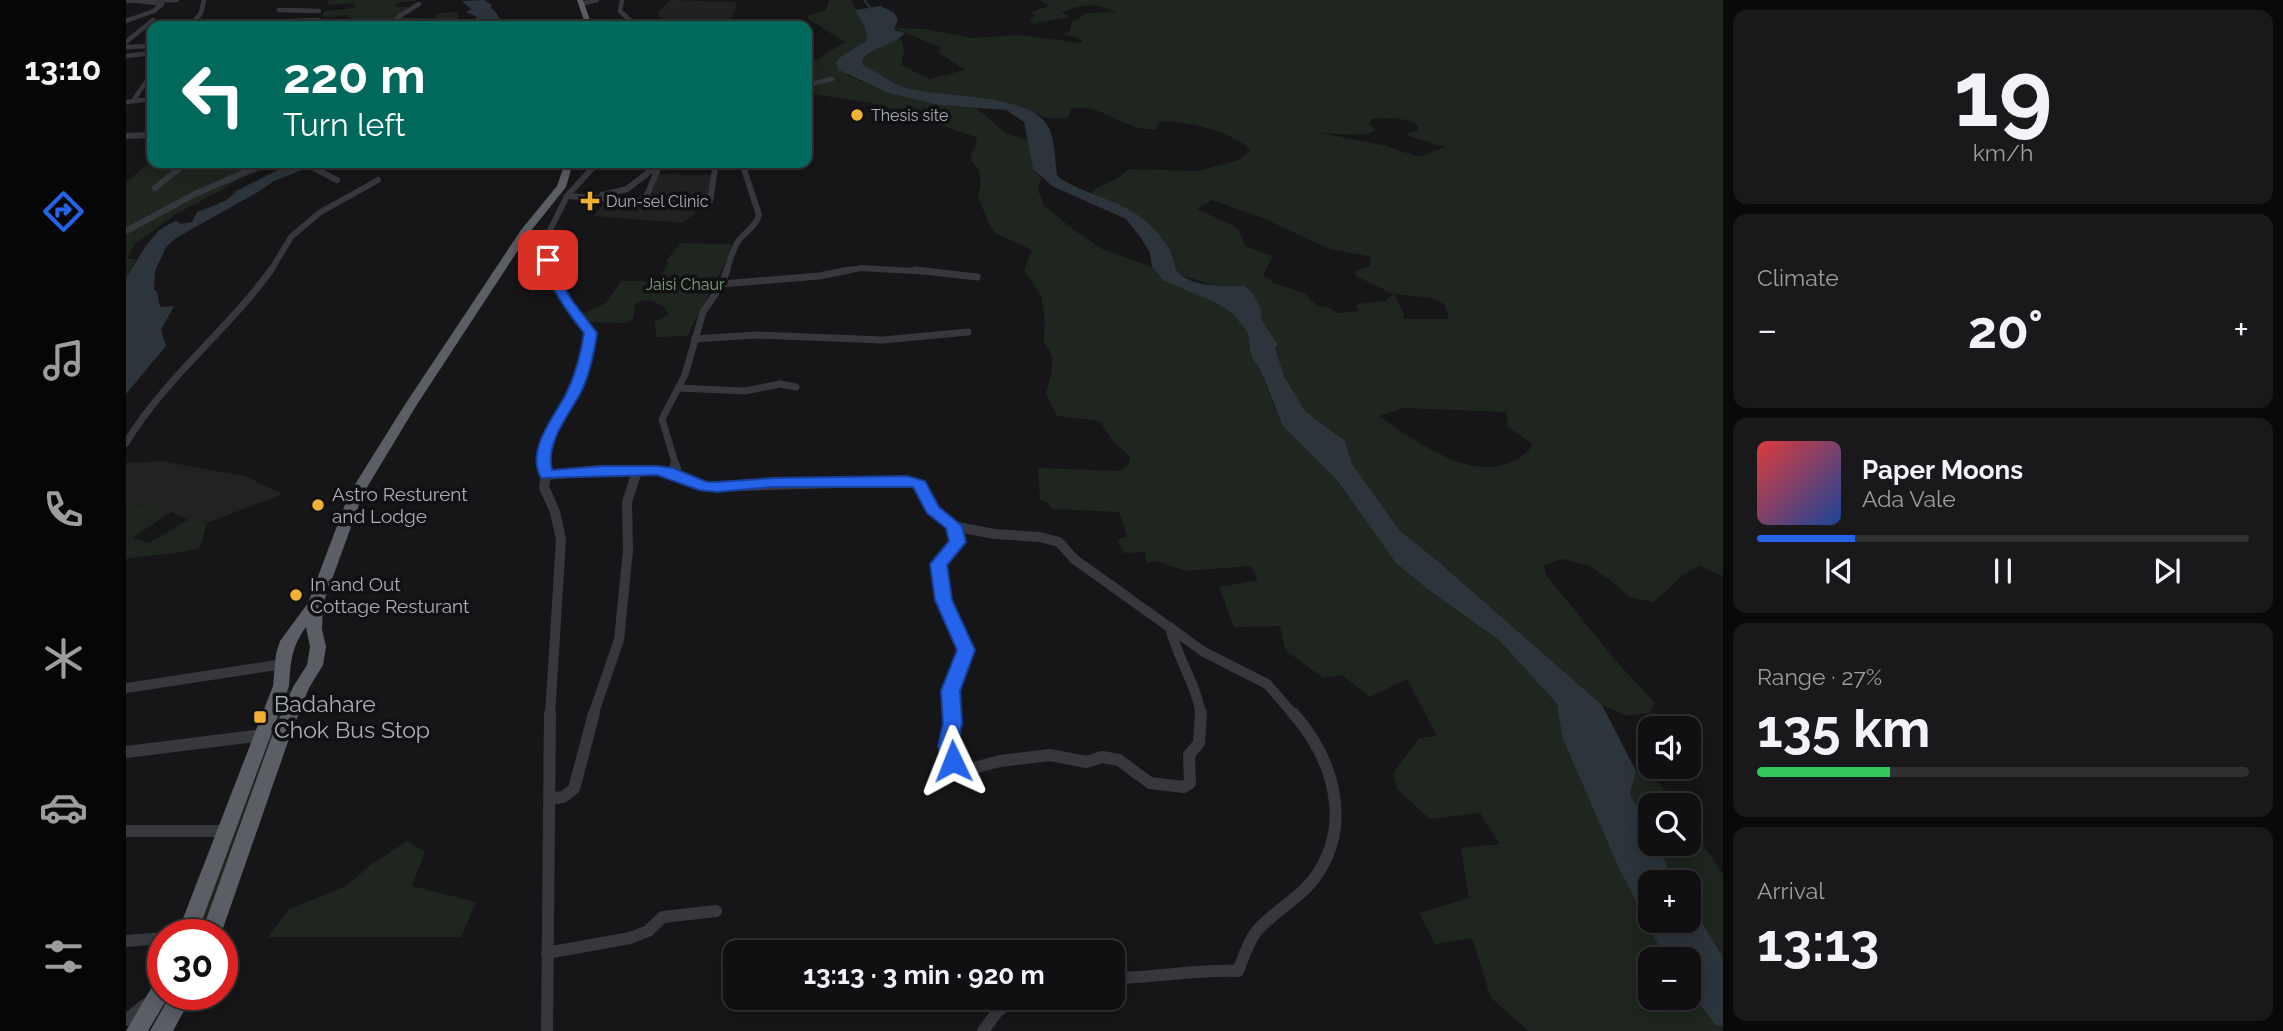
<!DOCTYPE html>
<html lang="en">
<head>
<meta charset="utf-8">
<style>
	body { margin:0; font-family:Raleway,sans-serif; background:#19191b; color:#f1f3f6; height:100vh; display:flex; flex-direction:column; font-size:26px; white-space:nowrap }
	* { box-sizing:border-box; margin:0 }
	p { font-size:23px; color:#9c9d9f }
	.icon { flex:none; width:38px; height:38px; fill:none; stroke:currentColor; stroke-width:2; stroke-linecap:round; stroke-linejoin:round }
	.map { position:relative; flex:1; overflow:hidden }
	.drawer { display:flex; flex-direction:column; gap:10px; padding:10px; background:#09090a; width:560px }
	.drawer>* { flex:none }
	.top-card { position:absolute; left:21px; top:21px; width:665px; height:147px; border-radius:14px; box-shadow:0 4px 18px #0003,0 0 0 2px #303032; background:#00695c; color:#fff; overflow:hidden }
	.controls { position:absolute; left:1512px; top:716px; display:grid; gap:14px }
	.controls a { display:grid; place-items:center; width:63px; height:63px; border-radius:14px; background:#101012; box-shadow:0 4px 18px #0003,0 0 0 2px #303032; font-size:35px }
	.speed { position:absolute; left:21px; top:919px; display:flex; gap:14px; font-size:35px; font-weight:700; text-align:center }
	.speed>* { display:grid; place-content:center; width:91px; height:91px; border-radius:50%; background:#101012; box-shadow:0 4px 18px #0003,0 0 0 2px #303032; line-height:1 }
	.speed .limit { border:10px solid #d22; background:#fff; color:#111 }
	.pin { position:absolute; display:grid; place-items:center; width:60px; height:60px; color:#fff; margin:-30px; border-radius:14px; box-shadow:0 4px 10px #0006 }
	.me { position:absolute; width:77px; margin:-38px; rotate:358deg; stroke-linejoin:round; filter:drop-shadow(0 0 5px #0008) }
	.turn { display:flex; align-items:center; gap:24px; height:147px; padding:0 21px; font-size:32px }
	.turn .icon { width:91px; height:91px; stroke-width:2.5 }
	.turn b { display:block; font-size:49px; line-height:60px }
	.big { font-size:52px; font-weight:700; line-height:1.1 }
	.drawer .widget { flex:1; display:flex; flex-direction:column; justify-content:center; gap:10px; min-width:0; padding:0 24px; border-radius:14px; background:#19191b }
	.drawer .dial { align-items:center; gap:0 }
	.dial b { font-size:91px; line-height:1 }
	.song { display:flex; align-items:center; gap:21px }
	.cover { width:84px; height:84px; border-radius:10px; background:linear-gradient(135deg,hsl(0 70% 55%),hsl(220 70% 35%)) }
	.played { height:7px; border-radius:4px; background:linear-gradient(90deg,#2563eb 20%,#303032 20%) }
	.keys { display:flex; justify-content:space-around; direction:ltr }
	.heat { display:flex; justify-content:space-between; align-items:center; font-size:38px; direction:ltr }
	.charge { height:10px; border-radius:5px; background:linear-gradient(90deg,#34c759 27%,#303032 0) }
	.trip { position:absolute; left:597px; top:940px; width:402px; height:70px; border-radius:14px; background:#101012; box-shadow:0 4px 18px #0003,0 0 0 2px #303032; font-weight:700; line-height:70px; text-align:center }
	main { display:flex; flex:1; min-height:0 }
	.dock { display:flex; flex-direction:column; width:126px; justify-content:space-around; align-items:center; background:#060607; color:#9c9d9f }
	.dock .icon { width:49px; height:49px }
	.dock .active { color:#2563eb }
	.dock b { font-size:32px; color:#f1f3f6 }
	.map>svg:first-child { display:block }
	.built { fill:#222225 }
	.green { fill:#1e261f; fill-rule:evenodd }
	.water { fill:#2c353c }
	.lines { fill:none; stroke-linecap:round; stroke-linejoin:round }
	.stream { stroke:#2c353c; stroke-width:2 }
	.minor-far4 { stroke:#37383d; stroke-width:4.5 }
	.minor-far3 { stroke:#37383d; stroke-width:6 }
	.minor-far2 { stroke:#37383d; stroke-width:7 }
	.minor-far1 { stroke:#37383d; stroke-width:10 }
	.minor { stroke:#37383d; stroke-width:12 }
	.trunk { fill:#5b5e65; fill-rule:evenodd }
	.route { fill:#2563eb; stroke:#184099; stroke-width:2 }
	.poi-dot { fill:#f2b134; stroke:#111113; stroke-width:2.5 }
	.labels { text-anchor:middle; stroke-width:7; stroke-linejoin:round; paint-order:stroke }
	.far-poi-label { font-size:16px; fill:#a8adb8; stroke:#111113; text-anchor:start }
	.far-park-label { font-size:16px; fill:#7fa381; stroke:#111113 }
	.poi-label { font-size:19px; fill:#a8adb8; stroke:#111113; text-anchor:start }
	.near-poi-label { font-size:23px; fill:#a8adb8; stroke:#111113; text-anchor:start }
</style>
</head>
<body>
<main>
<nav class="dock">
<b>13:10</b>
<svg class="icon active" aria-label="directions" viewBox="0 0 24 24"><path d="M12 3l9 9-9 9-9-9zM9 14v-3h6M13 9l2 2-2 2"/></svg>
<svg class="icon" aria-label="music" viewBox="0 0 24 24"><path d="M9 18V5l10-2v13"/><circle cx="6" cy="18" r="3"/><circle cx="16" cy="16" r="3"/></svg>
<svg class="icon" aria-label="phone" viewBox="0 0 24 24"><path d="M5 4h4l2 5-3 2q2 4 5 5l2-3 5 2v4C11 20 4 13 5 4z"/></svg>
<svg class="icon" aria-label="climate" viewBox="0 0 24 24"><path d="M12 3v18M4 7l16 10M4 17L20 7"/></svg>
<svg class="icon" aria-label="car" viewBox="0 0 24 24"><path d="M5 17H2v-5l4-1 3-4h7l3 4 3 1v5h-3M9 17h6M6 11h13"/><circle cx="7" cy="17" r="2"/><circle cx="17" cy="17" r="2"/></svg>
<svg class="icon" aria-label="filters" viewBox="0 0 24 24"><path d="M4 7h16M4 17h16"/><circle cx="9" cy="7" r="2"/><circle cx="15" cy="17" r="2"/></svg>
</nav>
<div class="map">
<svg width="1597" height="1031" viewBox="0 0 1597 1031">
	<rect width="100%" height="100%" fill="#161618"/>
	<!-- built -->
	<path class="built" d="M545,0L610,2V8L604,23L537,22L531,12Z
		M532,174L588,175L582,202L557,223L467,216L483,199L521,203L525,199Z
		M36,461L118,476L157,494L81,523L62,520L32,505L0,506V463Z"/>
	<!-- green -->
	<path class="green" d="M203,0H293L270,3V7H285L268,17L309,18L311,13L332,12L333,22L337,26H324L323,23L235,26L239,24L220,21L226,19L221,15L196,18L197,11L229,8V3L201,5Z
		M703,0H725L739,28L741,40L713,58L721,75L762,93L813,105L849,107L881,134L904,141L907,169L915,178L912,190L918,206L951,232L976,249L1026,267L1037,280L1092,304L1107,314L1122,333L1125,356L1135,371L1149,409L1211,480L1269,562L1300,588L1374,641L1431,704L1436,737L1492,866L1539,959H1524V998H1563V992L1590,1025L1597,1026V1031H1403L1365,998L1346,938L1309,944L1293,913L1343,898L1335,848L1374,844L1354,813L1304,819L1271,789L1267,773L1293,738L1311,736L1281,679L1244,697L1216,675L1197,678L1159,650L1154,626L1108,627L1093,587L1132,580L1125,566L1059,571L1031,561L1021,563L1019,552L998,553L991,540L1001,536L993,512L926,509L923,504L914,499L912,468L993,471L1002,465L1004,457L986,440L974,421L931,416L920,394C925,374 932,359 918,343L919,319L915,295L898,270L906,250L869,233L863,224L852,197L855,183L853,170L845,160V154L851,143L850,137L751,104L681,93V65L719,42L682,19V15L700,10Z
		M914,0H1597V576L1573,566C1552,575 1544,590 1527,602L1503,597L1488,583L1464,566L1437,559L1418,565L1420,575L1491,662L1529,703L1524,713L1501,716L1476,705L1314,563L1273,531L1225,464L1219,441L1179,411L1158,376L1148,348L1152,345C1146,337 1139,329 1136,321C1131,306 1132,299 1119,286H1090L1055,275L1050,270L1047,256L1010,214L965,194L972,187L990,179L1003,169L1072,171L1110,161L1124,151C1113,133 1054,119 1034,122L1030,129C997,132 977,102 945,109L942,117C921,124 906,110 886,105C850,95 809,99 775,86C762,81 749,72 737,65L736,61L751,47L775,38L778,51L775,65L803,79L839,70L813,53L814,47L768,28L799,29L846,38L893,35L956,43L957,40L938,34L944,31L946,22L961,13L990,12C966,3 960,4 936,12L943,17L907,24L904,20L909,15L903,13L923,6ZM1268,118L1285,121L1293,127L1291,131L1283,133L1282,136L1319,147L1293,157L1257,145L1194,133L1238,135L1250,130L1243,124L1246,119ZM1086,200L1137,218L1203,249L1246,257L1243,261L1245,266L1230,271V276L1267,294L1259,301L1231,304L1230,306L1234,311L1211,313L1204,308L1191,306L1178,293L1148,283L1137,275L1147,256L1119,246L1113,230L1108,226L1071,209ZM1268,294L1307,298L1319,305L1323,319H1277L1278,314ZM1277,408L1380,412L1382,427L1406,444C1403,452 1398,455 1391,459C1349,486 1288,440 1253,416Z
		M26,161V163H156L113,179L96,190L50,214L9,244L1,258L10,259L0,278V182Z
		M554,243L605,244L603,256L561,336L530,337L529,322L543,314C535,302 521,296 509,304L508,318L501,323L464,322L455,314L480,303L495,281H531L542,264L540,261Z
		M32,505L46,511L6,538L23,543L62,520L81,523L74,548C50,555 25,554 0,559V506Z
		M162,690H165L158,714L85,920L79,934H70Z
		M1510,771C1530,776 1539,788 1550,805H1524V835L1504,794Z
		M1563,825L1597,874V957L1563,902V882H1550L1529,844H1563Z
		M281,841L299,852L286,886L350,902L335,937H142L162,910L220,886L246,864Z"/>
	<!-- water -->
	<path class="water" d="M358,0L366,5L365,8C373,12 371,20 379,24L377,26H355L356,22L349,20L351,17L340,12L345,9L336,1Z
		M755,6L768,13L772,19L768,30L779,33C768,46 747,45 736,61L737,65C749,71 762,81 775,86C811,100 903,90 923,128C929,141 929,161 931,176C956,194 988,198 1013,216C1026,225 1041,242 1047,257C1049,262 1048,268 1052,272C1066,288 1100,286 1119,286L1127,294L1136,311L1135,319L1152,345L1149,348L1158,376L1179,411L1219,441L1226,464L1273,530L1314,563L1476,705L1510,771L1504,794L1524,835V844H1529L1550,882H1524V920H1563V902L1597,957V1026L1590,1025L1563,992V959H1539L1492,866L1436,737L1431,704L1374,641L1300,588L1269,562L1211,480L1157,426L1135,371L1125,356L1122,333L1107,314L1092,304L1037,280L1026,267L1024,253L1015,238L1000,219L926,186L907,169L898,122L880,110L813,105L762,93L713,70L710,63L713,58L741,40L739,28L729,10Z
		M166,163H194L148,181L132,192L50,238L40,247L29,271L28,290L31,292L34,307L48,306L35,330L40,346L0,394V278L19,247L33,230L49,221L55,224L66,222L71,212C83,207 103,202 110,191Z"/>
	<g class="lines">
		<!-- stream -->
		<path class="stream" d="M738,0L745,9"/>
		<!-- minor-far4 -->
		<path class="minor-far4" d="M496,0L494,11L510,26
			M0,1L51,0
			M455,4L471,0
			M153,10L193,11
			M0,21L28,11L36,4L14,1
			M576,24L579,26
			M66,25L192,20
			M64,26L75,13L78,0
			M267,26L272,17L293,4
			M0,42L27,20
			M0,47L26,46
			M0,56L26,53
			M681,85L706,79
			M7,101L26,73
			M0,102L26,99"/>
		<!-- minor-far3 -->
		<path class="minor-far3" d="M0,136L26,135
			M178,163L211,180
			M29,188L60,163
			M476,195L501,189L527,169
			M441,196L471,163
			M520,198L584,201L590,163
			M0,231L69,194L140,163
			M397,236L419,239
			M144,272L165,237L193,213L252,180
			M425,272L418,250L419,240L441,196L514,201L520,198L531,171L527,169L530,163
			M600,272C603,263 606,252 611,243C617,233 630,227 633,215L616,163
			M714,272L735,268L805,272"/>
		<!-- minor-far2 -->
		<path class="minor-far2" d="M789,270L851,277
			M596,284L693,276L723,270
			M569,339L630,335L757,340L842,332
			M552,388L619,391L654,384L670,387
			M0,443C39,378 101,331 145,270
			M418,466C416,438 436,415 448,391C457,372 462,353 465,333L442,302L424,270
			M550,466L536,419L559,375L577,312L596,284L601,270"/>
		<!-- minor-far1 -->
		<path class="minor-far1" d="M417,465L420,475L418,487L429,512L435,539L424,715
			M542,472L550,469L549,465
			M420,475L476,470H531L579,487L781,481L793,484L806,510L827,526L868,534L914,537L933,542L948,559L1078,652L1141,684L1168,715
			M1044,627C1051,658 1070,683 1075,715
			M0,688L157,664
			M467,715L493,640L502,550L501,502L510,474L516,470
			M826,715L824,691L840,650L817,600L812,564L832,542L827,526"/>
		<!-- minor -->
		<path class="minor" d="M826,713C828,731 821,744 827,761L844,769L874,761L924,755L960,762L976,757L993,760L1024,783L1058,787L1064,783L1063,755L1073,743L1075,713
			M0,752L137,735
			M423,799L437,797L448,789L468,713
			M0,831H100
			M0,941L37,938
			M421,953L504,938L522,931L537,917L590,911
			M987,978C1029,978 1070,969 1112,971C1117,959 1122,942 1130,932C1147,911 1175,898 1190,876C1227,823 1207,758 1167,713
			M0,1020L20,1004
			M421,1031L424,713
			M857,1031L871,1012L890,998"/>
		<!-- trunk -->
		<path class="trunk" d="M451,0H457L466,26H460Z
			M439,163H447L440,187L404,232L290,406L237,494L197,604L196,629L200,647L197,665L183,688L165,733L95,934H75L147,733L167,687L181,665L184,647L180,627C165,648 165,661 163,686L71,934H51L147,686L150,654L154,641L182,603L223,494L278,406L395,230L431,186Z
			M37,978V994H44L22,1031H0L30,980Z
			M45,994H67L47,1031H24Z"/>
	</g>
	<!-- route -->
	<path class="route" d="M418,257H426L435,282L447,302L471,333C468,353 464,374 455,392C443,415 419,442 426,470L476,466H531L547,468L581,482H591L647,478L781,476L799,481L813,507L836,526L840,542L821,565L826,600L849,650L834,691L836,723L831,747L837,761L834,766L827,768L820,766L812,747L817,723L815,691L831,650L809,600L804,564L823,541L820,528L801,513L787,487H647L591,492L573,490L531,475L415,478C399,449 429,417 441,392C450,373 455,353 458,333C439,309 425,289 416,260Z"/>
	<!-- markers -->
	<g class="poi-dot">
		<circle cx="731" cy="115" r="7"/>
		<path d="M460.5 190.5h7v7h7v7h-7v7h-7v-7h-7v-7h7z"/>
		<circle cx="192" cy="505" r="7"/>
		<circle cx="170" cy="595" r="7"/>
		<rect x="127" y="710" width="14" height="14" rx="3.5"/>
	</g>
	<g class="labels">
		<!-- far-poi labels -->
		<g class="far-poi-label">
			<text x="745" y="121">Thesis site</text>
			<text x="480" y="207">Dun-sel Clinic</text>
		</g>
		<!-- far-park labels -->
		<g class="far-park-label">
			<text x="559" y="290">Jaisi Chaur</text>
		</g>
		<!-- poi labels -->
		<g class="poi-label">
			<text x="206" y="501">Astro Resturent<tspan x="206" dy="22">and Lodge</tspan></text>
			<text x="184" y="591">In and Out<tspan x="184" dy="22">Cottage Resturant</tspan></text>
		</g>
		<!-- near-poi labels -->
		<g class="near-poi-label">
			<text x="148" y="712">Badahare<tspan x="148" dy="26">Chok Bus Stop</tspan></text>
		</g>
	</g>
</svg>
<div class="controls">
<a><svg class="icon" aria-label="sound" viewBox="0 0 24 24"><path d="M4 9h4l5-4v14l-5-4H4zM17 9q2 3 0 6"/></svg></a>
<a><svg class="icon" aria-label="search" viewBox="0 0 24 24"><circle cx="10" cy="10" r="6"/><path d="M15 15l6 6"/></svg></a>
<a>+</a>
<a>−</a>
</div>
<div class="speed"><div class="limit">30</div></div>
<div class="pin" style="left:422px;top:260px;background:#d93025"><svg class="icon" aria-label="arrive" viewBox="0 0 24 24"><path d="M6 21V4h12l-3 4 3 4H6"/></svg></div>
<svg class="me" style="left:827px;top:761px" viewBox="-20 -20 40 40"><path d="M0-17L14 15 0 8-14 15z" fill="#2563eb" stroke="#fff" stroke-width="4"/></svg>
<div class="trip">13:13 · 3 min · 920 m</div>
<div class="top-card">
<div class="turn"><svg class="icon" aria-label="left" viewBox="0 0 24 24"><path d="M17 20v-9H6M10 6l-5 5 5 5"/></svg><div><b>220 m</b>Turn left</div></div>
</div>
</div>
<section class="drawer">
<div class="widget dial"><b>19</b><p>km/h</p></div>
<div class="widget"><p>Climate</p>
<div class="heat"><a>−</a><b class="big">20°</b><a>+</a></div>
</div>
<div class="widget">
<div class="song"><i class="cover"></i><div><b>Paper Moons</b><p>Ada Vale</p></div></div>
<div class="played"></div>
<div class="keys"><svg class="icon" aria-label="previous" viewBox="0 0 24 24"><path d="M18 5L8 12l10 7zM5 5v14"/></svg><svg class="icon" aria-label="pause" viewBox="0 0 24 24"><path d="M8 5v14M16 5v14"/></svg><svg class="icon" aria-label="next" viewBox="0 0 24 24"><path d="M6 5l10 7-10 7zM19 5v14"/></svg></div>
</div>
<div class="widget"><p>Range · 27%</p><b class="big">135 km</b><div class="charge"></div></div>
<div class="widget"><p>Arrival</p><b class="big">13:13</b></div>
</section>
</main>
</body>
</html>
